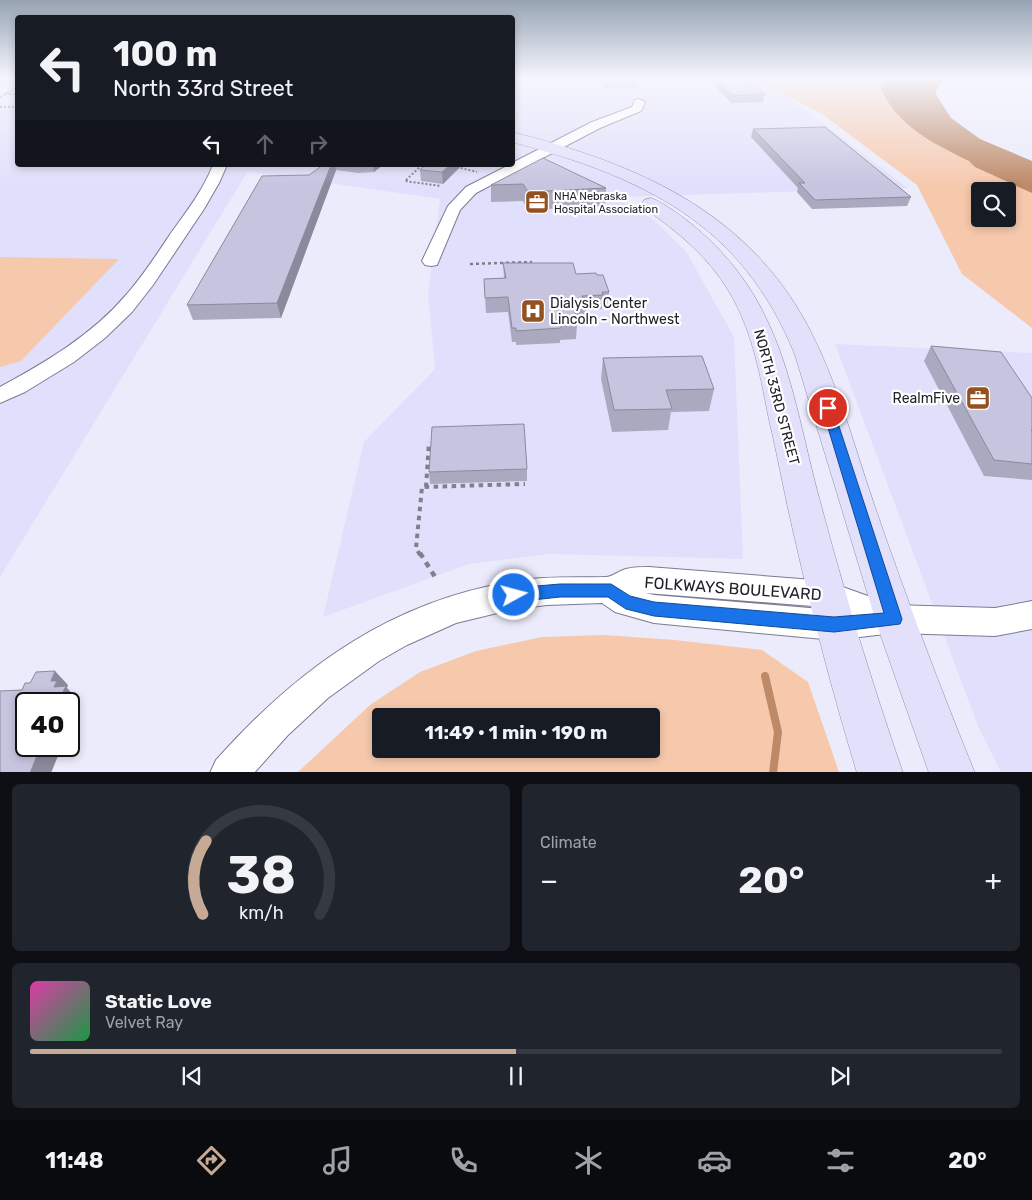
<!DOCTYPE html>
<html lang="en">
<head>
<meta charset="utf-8">
<style>
	body { margin:0; font-family:Rubik,sans-serif; background:#20242c; color:#f1f3f6; height:100vh; display:flex; flex-direction:column; font-size:19px; white-space:nowrap }
	* { box-sizing:border-box; margin:0 }
	p { font-size:16px; color:#9ea1a6 }
	.icon { flex:none; width:28px; height:28px; fill:none; stroke:currentColor; stroke-width:2; stroke-linecap:round; stroke-linejoin:round }
	.map { position:relative; height:772px; overflow:hidden }
	.side { display:flex; flex-direction:column; gap:12px; padding:12px; background:#0d0f14; flex:1 }
	.side>* { flex:none }
	.guide { position:absolute; left:15px; top:15px; width:500px; height:152px; border-radius:5px; box-shadow:0 2px 8px #0003; background:#171b24; color:#f1f3f6; overflow:hidden }
	.buttons { position:absolute; left:971px; top:182px; display:grid; gap:10px }
	.buttons a { display:grid; place-items:center; width:45px; height:45px; border-radius:5px; background:#171b24; box-shadow:0 2px 8px #0003; font-size:25px }
	.speed { position:absolute; left:15px; top:692px; display:flex; gap:10px; font-size:25px; font-weight:700; text-align:center }
	.speed>* { display:grid; place-content:center; width:65px; height:65px; border-radius:50%; background:#171b24; box-shadow:0 2px 8px #0003; line-height:1 }
	.speed .limit { border:2px solid #111; border-radius:8px; background:#fff; color:#111 }
	.pin { position:absolute; display:grid; place-items:center; width:42px; height:42px; color:#fff; margin:-21px; border:2px solid #fff; border-radius:50%; box-shadow:0 1px 5px #0007 }
	.me { position:absolute; width:55px; margin:-28px; rotate:83deg; stroke-linejoin:round; filter:drop-shadow(0 0 4px #0008) }
	.turn { display:flex; align-items:center; gap:18px; height:105px; padding:0 15px; font-size:22px }
	.turn .icon { width:65px; height:65px; stroke-width:2.5 }
	.turn b { display:block; font-size:35px; line-height:42px }
	.lanes { display:flex; align-items:center; height:48px; padding:0 15px; background:#0003; justify-content:center; gap:25px; direction:ltr }
	.lanes .off { opacity:.35 }
	.big { font-size:38px; font-weight:700; line-height:1.1 }
	.side .widget { flex:1; display:flex; flex-direction:column; justify-content:center; gap:8px; min-width:0; padding:0 18px; border-radius:8px; background:#20242c }
	.side .dial { align-items:center; gap:0 }
	.dial svg { height:130px; overflow:visible; fill:none; stroke:#363941; stroke-width:7; stroke-linecap:round; text-anchor:middle }
	.dial text { fill:#f1f3f6; stroke:none }
	.song { display:flex; align-items:center; gap:15px }
	.cover { width:60px; height:60px; border-radius:8px; background:linear-gradient(135deg,hsl(320 70% 55%),hsl(140 70% 35%)) }
	.played { height:5px; border-radius:2px; background:linear-gradient(90deg,#c7aa96 50%,#363941 50%) }
	.keys { display:flex; justify-content:space-around; direction:ltr }
	.heat { display:flex; justify-content:space-between; align-items:center; font-size:28px; direction:ltr }
	.side .tiles { flex:1; display:grid; gap:12px; grid-template-columns:1fr 1fr }
	.widget:last-child { grid-column:span 2 }
	.trip { position:absolute; left:372px; top:708px; width:288px; height:50px; border-radius:5px; background:#171b24; box-shadow:0 2px 8px #0003; font-weight:700; line-height:50px; text-align:center }
	.tab-bar { display:flex; height:80px; justify-content:space-around; align-items:center; background:#090b0e; color:#9ea1a6 }
	.tab-bar .icon { width:35px; height:35px }
	.tab-bar .active { color:#c7aa96 }
	.tab-bar b { font-size:22px; color:#f1f3f6 }
	.map>svg:first-child { display:block }
	.built { fill:#e1e0fc }
	.green { fill:#f6c9ad; fill-rule:evenodd }
	.water { fill:#be8967 }
	.lines { fill:none; stroke-linecap:round; stroke-linejoin:round }
	.stream { stroke:#be8967; stroke-width:8 }
	.minor-casing { stroke:#7c7a92; stroke-width:2 }
	.major-casing { stroke:#9190af; stroke-width:1 }
	.path-far3 { stroke:#80808c; stroke-width:2; stroke-dasharray:2 2; stroke-linecap:butt }
	.path-far2 { stroke:#80808c; stroke-width:2.5; stroke-dasharray:3 3; stroke-linecap:butt }
	.path-far1 { stroke:#80808c; stroke-width:4; stroke-dasharray:4.5 4.5; stroke-linecap:butt }
	.path { stroke:#80808c; stroke-width:4.5; stroke-dasharray:5.5 5.5; stroke-linecap:butt }
	.minor { fill:#fff; fill-rule:evenodd }
	.major { fill:#e2e0fa; fill-rule:evenodd }
	.wall { fill:#aaa9c0 }
	.shaded-wall { fill:#8b899c }
	.building { fill:#c6c4df; stroke:#8b899c }
	.route { fill:#1a73e8; stroke:#114b97 }
	.labels { text-anchor:middle; stroke-width:4.5; stroke-linejoin:round; paint-order:stroke }
	.far-poi-label { font-size:11px; fill:#21212a; stroke:#fff; text-anchor:start }
	.poi-label { font-size:14px; fill:#21212a; stroke:#fff; text-anchor:start }
	.street-label { font-size:14px; fill:#21212a; stroke:#fff }
	.near-street-label { font-size:16px; fill:#21212a; stroke:#fff }
</style>
</head>
<body>
<div class="map">
<svg width="1032" height="773" viewBox="0 0 1032 773">
	<rect width="100%" height="100%" fill="#ebebfb"/>
	<!-- built -->
	<path class="built" d="M0,78H17L18,165H512L513,78H754L787,96L908,188L618,197L655,221L687,253L734,337L743,559L549,554L469,564L323,617L364,442L435,369L428,293L440,199L248,171L0,577Z
		M835,344L1032,353V772H1001L978,726Z"/>
	<!-- green -->
	<path class="green" d="M752,78H924L923,111L1032,172V328L962,274L917,185L822,114ZM980,191H1008V219H980Z
		M0,257L119,259L21,361L0,367Z
		M604,635L675,640L762,650L808,682L839,772H298L370,705L420,672L476,651L542,637ZM381,716H651V749H381Z"/>
	<!-- water -->
	<path class="water" d="M887,78H943L935,93L951,118L980,139L1032,161V193L975,167L969,161C933,143 896,126 880,86Z"/>
	<g class="lines">
		<!-- stream -->
		<path class="stream" d="M765,676L778,732L773,773"/>
		<defs>
			<path id="minor" d="M639,99L645,102L641,111L600,128L476,193L460,210L437,265L431,266L425,265L422,261L448,206L466,187L509,165H512V163L592,122L632,107L635,100Z
				M213,165H227L219,183L204,209L153,285L132,312L105,338L74,362L25,392L0,403V387C46,362 92,335 126,295C143,276 157,254 171,233C187,211 203,190 213,165Z
				M649,567L826,581L893,605L995,608L1032,601V629L995,636L894,633L834,640L654,623L615,612L602,603L547,605L514,609L456,623L407,645L379,661L328,698L288,735L254,773H210L216,760C300,666 395,598 523,580C550,576 578,578 606,577C612,577 620,570 626,569C633,567 642,567 649,567ZM646,593L825,607L833,610L654,595Z"/>
			<path id="major" d="M512,132C638,164 750,212 811,332C839,387 855,449 875,507C906,597 939,685 975,773H929L877,625L795,355C742,223 643,177 512,142Z
				M651,198C660,201 666,206 674,211C712,237 745,274 765,316C793,372 803,440 820,501C844,592 872,683 903,773H857C830,684 807,595 787,504C781,475 775,445 768,415C760,373 752,331 730,293C709,257 677,231 644,208L642,204L644,200Z"/>
		</defs>
		<!-- minor casing -->
		<use href="#minor" class="minor-casing"/>
		<!-- major casing -->
		<use href="#major" class="major-casing"/>
		<!-- path-far3 -->
		<path class="path-far3" d="M0,84L18,83
			M5,94H18
			M0,97L18,87
			M0,107H18
			M422,165L405,181L441,186
			M449,165L477,172"/>
		<!-- path-far2 -->
		<path class="path-far2" d="M470,264L531,262V265"/>
		<!-- path-far1 -->
		<path class="path-far1" d="M426,487L429,442
			M420,555L416,548L422,487L525,484"/>
		<!-- path -->
		<path class="path" d="M420,553L437,580"/>
		<!-- minor -->
		<use href="#minor" class="minor"/>
		<!-- major -->
		<use href="#major" class="major"/>
	</g>
	<!-- wall -->
	<path class="wall" d="M600,78H638L637,87L605,88Z
		M707,78H746L765,94L763,102L731,103Z
		M753,129L911,197L907,206L812,209L797,192L798,188L751,137Z
		M543,158L606,188L605,206L528,210L523,201L491,202V185Z
		M323,165H383L374,172L358,173L336,170L281,318L193,320L187,305L309,175Z
		M423,165H462L443,184L421,181L420,170L423,167Z
		M503,263L576,274L609,292L607,306H602V309L586,310L585,323L577,324L576,339L560,340V343L516,345V342H512L508,312L486,313L484,279L504,278Z
		M931,346L1032,398V480L984,476L924,361Z
		M603,358L714,389L709,411L671,412L668,430L612,432L601,379Z
		M527,469V481L430,484L429,472Z"/>
	<!-- shaded-wall -->
	<path class="shaded-wall" d="M0,78H16L9,82L0,83Z
		M331,165H335L336,170L281,318L277,303Z
		M373,165H383L374,172Z
		M450,165H462L443,184L442,172Z
		M55,671L68,685L67,688L78,700L76,706L78,708L69,729V704H60L51,681Z
		M41,746H62L51,773H30Z"/>
	<!-- building -->
	<path class="building" d="M715,78H746L765,94L733,96Z
		M825,127L911,197L815,200L799,183H805L753,129Z
		M543,158L606,188L528,192L523,184L491,185Z
		M323,165H331L277,303L187,305L262,176L309,175Z
		M425,165H450L442,172L420,170Z
		M503,263H573L576,274L596,273L597,275H603L609,292H602L603,295L582,296L586,309H574L577,325L561,326V328L516,331V328H512L508,297L485,298L484,279L506,278Z
		M931,346L1001,352L1032,398V430H1031L1032,431V464L994,460Z
		M702,356L714,389L666,390L672,409L614,410L603,358Z
		M524,424L527,469L429,472L432,427Z
		M55,671L51,681H57L54,687L66,686L62,694H65L60,704H26V746H41L30,773H0V691L22,690L25,683H30L36,672Z"/>
	<!-- sky -->
	<linearGradient id="sky" x2="0" y2="1"><stop stop-color="#97a3b4"/><stop offset="0.42" stop-color="#f6f6fd"/><stop offset="1" stop-color="#f6f6fd" stop-opacity="0"/></linearGradient>
	<rect width="1032" height="186" fill="url(#sky)"/>
	<!-- route -->
	<path class="route" d="M828,404L833,408L902,619L900,624L834,632L654,616L626,609L608,597H560L514,602L508,600L506,595L508,590L514,588L560,584H611L630,596L654,602L834,617L884,613L822,408Z"/>
	<!-- icons -->
	<defs>
		<symbol id="office-square" viewBox="-11 -11 22 22"><rect x="-9" y="-9" width="18" height="18" rx="4" fill="#935020" stroke="#fff"/><path d="M-6-3h4V-5.5h4V-3h4V5H-6ZM-1-4.5V-3h2v-1.5ZM-6 0V1H6V0Z" fill="#fff"/></symbol>
		<symbol id="hospital-square" viewBox="-11 -11 22 22"><rect x="-9" y="-9" width="18" height="18" rx="4" fill="#935020" stroke="#fff"/><path d="M-5-5h3v3.5h4V-5h3V5h-3V1.5h-4V5h-3Z" fill="#fff"/></symbol>
	</defs>
	<g fill-rule="evenodd">
		<use href="#office-square" x="523" y="188" width="28" height="28"/>
		<use href="#hospital-square" x="519" y="297" width="28" height="28"/>
		<use href="#office-square" x="964" y="384" width="28" height="28"/>
	</g>
	<g class="labels">
		<!-- far-poi labels -->
		<g class="far-poi-label">
			<text x="554" y="200">NHA Nebraska<tspan x="554" dy="13">Hospital Association</tspan></text>
		</g>
		<!-- poi labels -->
		<g class="poi-label">
			<text x="550" y="308">Dialysis Center<tspan x="550" dy="16">Lincoln - Northwest</tspan></text>
			<text x="960" y="403" text-anchor="end">RealmFive</text>
		</g>
		<!-- street labels -->
		<g class="street-label">
			<text transform="translate(777 397) rotate(75)" y="5">NORTH 33RD STREET</text>
		</g>
		<!-- near-street labels -->
		<g class="near-street-label">
			<text transform="translate(733 588) rotate(4)" y="6">FOLKWAYS BOULEVARD</text>
		</g>
	</g>
</svg>
<div class="buttons">
<a><svg class="icon" aria-label="search" viewBox="0 0 24 24"><circle cx="10" cy="10" r="6"/><path d="M15 15l6 6"/></svg></a>
</div>
<div class="speed"><div class="limit">40</div></div>
<div class="pin" style="left:828px;top:408px;background:#d93025"><svg class="icon" aria-label="arrive" viewBox="0 0 24 24"><path d="M6 21V4h12l-3 4 3 4H6"/></svg></div>
<svg class="me" style="left:514px;top:595px" viewBox="-20 -20 40 40"><circle r="17" fill="#1a73e8" stroke="#fff" stroke-width="3"/><path d="M0-11L8 9 0 5-8 9z" fill="#fff"/></svg>
<div class="trip">11:49 · 1 min · 190 m</div>
<div class="guide">
<div class="turn"><svg class="icon" aria-label="left" viewBox="0 0 24 24"><path d="M17 20v-9H6M10 6l-5 5 5 5"/></svg><div><b>100 m</b>North 33rd Street</div></div>
<div class="lanes"><svg class="icon" aria-label="left" viewBox="0 0 24 24"><path d="M17 20v-9H6M10 6l-5 5 5 5"/></svg><svg class="icon off" aria-label="ahead" viewBox="0 0 24 24"><path d="M12 20V5M6 11l6-6 6 6"/></svg><svg class="icon off" aria-label="right" viewBox="0 0 24 24"><path d="M7 20v-9h11M14 6l5 5-5 5"/></svg></div>
</div>
</div>
<section class="side">
<div class="tiles">
<div class="widget dial"><svg viewBox="0 0 100 80">
<path d="M14 69A42 42 0 1 1 86 69"/>
<path d="M14 69A42 42 0 0 1 16 24" stroke="#c7aa96"/>
<text x="50" y="56" font-size="32" font-weight="700">38</text>
<text x="50" y="72" font-size="11">km/h</text>
</svg></div>
<div class="widget"><p>Climate</p>
<div class="heat"><a>−</a><b class="big">20°</b><a>+</a></div>
</div>
<div class="widget">
<div class="song"><i class="cover"></i><div><b>Static Love</b><p>Velvet Ray</p></div></div>
<div class="played"></div>
<div class="keys"><svg class="icon" aria-label="previous" viewBox="0 0 24 24"><path d="M18 5L8 12l10 7zM5 5v14"/></svg><svg class="icon" aria-label="pause" viewBox="0 0 24 24"><path d="M8 5v14M16 5v14"/></svg><svg class="icon" aria-label="next" viewBox="0 0 24 24"><path d="M6 5l10 7-10 7zM19 5v14"/></svg></div>
</div>
</div>
</section>
<nav class="tab-bar">
<b>11:48</b>
<svg class="icon active" aria-label="directions" viewBox="0 0 24 24"><path d="M12 3l9 9-9 9-9-9zM9 14v-3h6M13 9l2 2-2 2"/></svg>
<svg class="icon" aria-label="music" viewBox="0 0 24 24"><path d="M9 18V5l10-2v13"/><circle cx="6" cy="18" r="3"/><circle cx="16" cy="16" r="3"/></svg>
<svg class="icon" aria-label="phone" viewBox="0 0 24 24"><path d="M5 4h4l2 5-3 2q2 4 5 5l2-3 5 2v4C11 20 4 13 5 4z"/></svg>
<svg class="icon" aria-label="climate" viewBox="0 0 24 24"><path d="M12 3v18M4 7l16 10M4 17L20 7"/></svg>
<svg class="icon" aria-label="car" viewBox="0 0 24 24"><path d="M5 17H2v-5l4-1 3-4h7l3 4 3 1v5h-3M9 17h6M6 11h13"/><circle cx="7" cy="17" r="2"/><circle cx="17" cy="17" r="2"/></svg>
<svg class="icon" aria-label="filters" viewBox="0 0 24 24"><path d="M4 7h16M4 17h16"/><circle cx="9" cy="7" r="2"/><circle cx="15" cy="17" r="2"/></svg>
<b>20°</b>
</nav>
</body>
</html>
